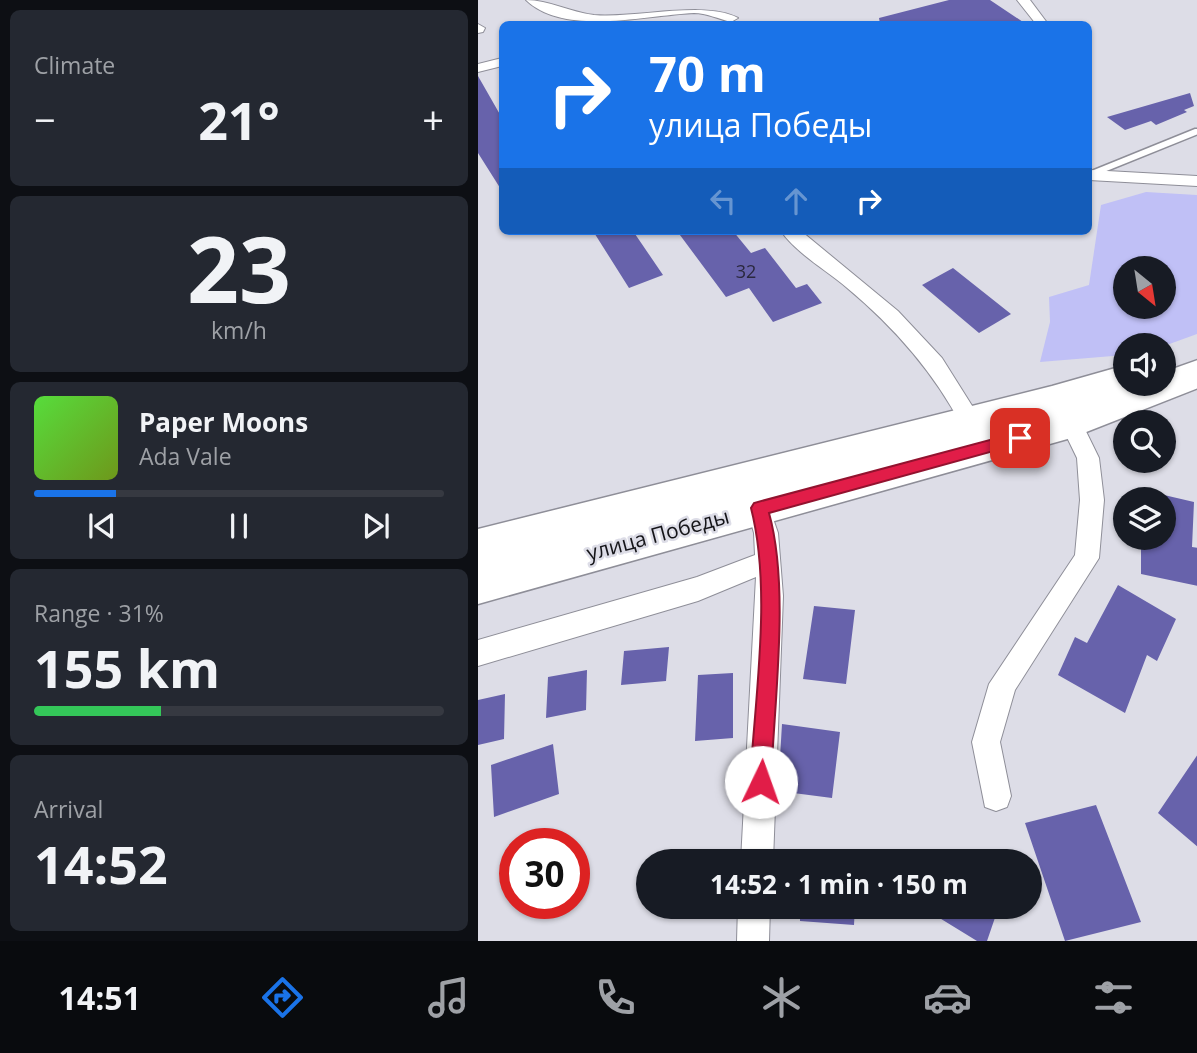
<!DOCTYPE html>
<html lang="en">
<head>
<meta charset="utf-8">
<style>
	body { margin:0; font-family:"Open Sans",sans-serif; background:#242831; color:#f1f3f6; height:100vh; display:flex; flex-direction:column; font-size:26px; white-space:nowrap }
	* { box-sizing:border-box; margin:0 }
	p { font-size:23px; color:#9ea1a6 }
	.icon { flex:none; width:38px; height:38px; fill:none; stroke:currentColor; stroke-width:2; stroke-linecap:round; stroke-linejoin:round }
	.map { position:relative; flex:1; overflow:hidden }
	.side { display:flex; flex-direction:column; gap:10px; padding:10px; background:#0d0f14; width:478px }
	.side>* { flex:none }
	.guide { position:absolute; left:21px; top:21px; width:593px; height:214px; border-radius:10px; box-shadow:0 2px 5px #0004; background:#1a73e8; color:#fff; overflow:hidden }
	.needle { width:46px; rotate:150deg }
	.fabs { position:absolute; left:635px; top:256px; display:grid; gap:14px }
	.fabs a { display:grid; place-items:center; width:63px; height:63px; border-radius:50%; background:#171b24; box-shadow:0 2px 5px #0004; font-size:35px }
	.speed { position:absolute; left:21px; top:828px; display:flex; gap:14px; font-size:35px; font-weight:700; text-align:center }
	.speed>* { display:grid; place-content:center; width:91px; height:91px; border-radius:50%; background:#171b24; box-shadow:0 2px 5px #0004; line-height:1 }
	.speed .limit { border:10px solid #d22; background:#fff; color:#111 }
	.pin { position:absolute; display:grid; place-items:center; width:60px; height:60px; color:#fff; margin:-30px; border-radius:14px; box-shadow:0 4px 10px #0006 }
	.me { position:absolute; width:77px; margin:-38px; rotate:3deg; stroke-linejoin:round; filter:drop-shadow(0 0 5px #0008) }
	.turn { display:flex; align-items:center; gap:24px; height:147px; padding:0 35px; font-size:32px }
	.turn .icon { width:91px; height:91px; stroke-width:2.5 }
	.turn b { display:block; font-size:49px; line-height:60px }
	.lanes { display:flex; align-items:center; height:66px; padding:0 35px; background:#0003; justify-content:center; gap:35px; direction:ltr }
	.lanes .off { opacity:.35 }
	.big { font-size:52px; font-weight:700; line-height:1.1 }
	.side .tile { flex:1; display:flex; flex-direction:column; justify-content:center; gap:10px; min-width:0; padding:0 24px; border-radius:10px; background:#242831 }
	.side .dial { align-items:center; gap:0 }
	.dial b { font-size:91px; line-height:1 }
	.song { display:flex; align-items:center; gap:21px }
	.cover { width:84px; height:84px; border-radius:10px; background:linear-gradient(135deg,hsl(110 70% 55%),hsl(80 70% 35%)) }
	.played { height:7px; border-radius:4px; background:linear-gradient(90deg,#1a73e8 20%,#363941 20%) }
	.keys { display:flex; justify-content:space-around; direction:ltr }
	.heat { display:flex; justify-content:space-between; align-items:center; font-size:38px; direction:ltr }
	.charge { height:10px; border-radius:5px; background:linear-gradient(90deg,#34c759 31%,#363941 0) }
	.trip { position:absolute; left:158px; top:849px; width:406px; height:70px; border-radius:35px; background:#171b24; box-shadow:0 2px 5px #0004; font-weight:700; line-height:70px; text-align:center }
	.tab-bar { display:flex; height:112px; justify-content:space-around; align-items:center; background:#090b0e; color:#9ea1a6 }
	.tab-bar .icon { width:49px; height:49px }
	.tab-bar .current { color:#1a73e8 }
	.tab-bar b { font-size:32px; color:#f1f3f6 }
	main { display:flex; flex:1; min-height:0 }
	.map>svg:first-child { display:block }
	.green { fill:#c0c0f6; fill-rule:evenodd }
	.building { fill:#6762ab }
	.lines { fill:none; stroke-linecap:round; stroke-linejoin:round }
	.service-casing { stroke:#8e8e98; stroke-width:3 }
	.minor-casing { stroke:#8e8e98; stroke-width:2 }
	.trunk-casing { stroke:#8e8e98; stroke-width:3 }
	.service { fill:#fff; fill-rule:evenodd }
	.minor { fill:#fff; fill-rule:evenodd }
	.trunk { fill:#fff; fill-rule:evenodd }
	.route { fill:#e11d48; stroke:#92132f; stroke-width:2 }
	.labels { text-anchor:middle; stroke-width:5; stroke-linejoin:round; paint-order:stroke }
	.number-label { font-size:18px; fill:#2a283e }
	.street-label { font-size:21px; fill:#151519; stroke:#dddde7 }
</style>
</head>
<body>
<main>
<section class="side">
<div class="tile"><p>Climate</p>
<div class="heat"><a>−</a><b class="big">21°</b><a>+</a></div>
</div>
<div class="tile dial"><b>23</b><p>km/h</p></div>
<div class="tile">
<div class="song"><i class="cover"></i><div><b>Paper Moons</b><p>Ada Vale</p></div></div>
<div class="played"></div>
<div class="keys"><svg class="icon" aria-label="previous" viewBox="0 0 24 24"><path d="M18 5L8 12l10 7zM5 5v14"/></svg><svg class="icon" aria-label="pause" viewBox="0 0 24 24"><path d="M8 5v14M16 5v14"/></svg><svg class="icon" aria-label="next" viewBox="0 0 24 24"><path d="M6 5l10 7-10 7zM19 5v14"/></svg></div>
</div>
<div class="tile"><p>Range · 31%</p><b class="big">155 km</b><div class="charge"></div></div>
<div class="tile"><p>Arrival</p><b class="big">14:52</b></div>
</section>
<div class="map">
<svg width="720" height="941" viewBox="0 0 720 941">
	<rect width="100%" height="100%" fill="#dddde7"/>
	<!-- green -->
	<path class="green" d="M668,192L719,195V334L686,346L648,345L647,355L562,362L572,322L571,297L611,285L623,205ZM648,268H686V306H648Z"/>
	<!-- building -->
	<path class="building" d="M471,0H512L548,24H402L401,18Z
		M0,76L24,118V191L0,153Z
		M712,93L716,106L706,110L709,112L678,125L673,121L647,130L629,117Z
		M115,231H155L185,275L151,288Z
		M199,231H255L273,253L287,248L318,288L329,284L344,303L295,322L271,288L248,297Z
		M475,268L533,314L501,333L444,285Z
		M686,495L716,502L714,547L720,548V586L663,574V537L686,542Z
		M640,585L698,619L679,661L669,655L647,713L580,675L597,637L609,643Z
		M336,606L377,610L368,684L325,679Z
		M191,647L188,681L143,685L146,651Z
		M109,670L108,710L68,718L70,677Z
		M255,673V738L217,741L220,675Z
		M27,694L26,739L0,745V700Z
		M304,724L362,732L354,798L300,791Z
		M75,744L81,794L16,817L13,765Z
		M720,754V847L680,813Z
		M618,805L663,922L587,941L547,823Z
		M322,906H377L376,925L322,921Z
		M442,906H521L509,941H499Z"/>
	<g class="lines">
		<defs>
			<path id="service" d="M717,129H720V134L611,178V172Z"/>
			<path id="minor" d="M48,0C71,0 92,12 116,15C155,19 227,0 260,18L253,22C241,19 228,13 216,13C169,15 86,37 48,0Z
				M539,0H552L570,24H558Z
				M0,24L7,28L5,32L0,33Z
				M24,58V66L0,72V64Z
				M611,170L720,176V186L611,180Z
				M303,231H323L420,311L464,358L503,420L500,426L492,429L484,426C455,371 416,327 368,287C348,270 318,253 303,231Z
				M593,414L601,417L621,458L626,500L621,558L537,690L522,742L533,796L529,807L518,811L507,807L494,742L511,684L597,555L602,500L599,458L582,423L585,417Z
				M281,498L289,501L300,533L305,596L295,861H263L278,577L220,601L0,666V640L219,577L277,555L276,533L269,508L273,501Z
				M260,906H292L291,941H259Z"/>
			<path id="trunk" d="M720,360V388L593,438L0,604V529L574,386L648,365V383H686V372Z"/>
		</defs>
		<!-- service casing -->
		<use href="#service" class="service-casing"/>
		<!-- minor casing -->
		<use href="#minor" class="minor-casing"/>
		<!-- trunk casing -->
		<use href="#trunk" class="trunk-casing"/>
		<!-- service -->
		<use href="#service" class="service"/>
		<!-- minor -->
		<use href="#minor" class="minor"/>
		<!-- trunk -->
		<use href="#trunk" class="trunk"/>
	</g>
	<!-- route -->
	<path class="route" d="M542,432L550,438L548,442L291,513C312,588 296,702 293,782L290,789L283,792L275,789L272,782C277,697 294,590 273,508L276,503Z"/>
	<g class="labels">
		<!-- number labels -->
		<g class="number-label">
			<text x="268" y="278">32</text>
		</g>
		<!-- street labels -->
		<g class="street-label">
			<text transform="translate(180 535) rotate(-15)" y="7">улица Победы</text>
		</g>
	</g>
</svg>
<div class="fabs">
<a><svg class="needle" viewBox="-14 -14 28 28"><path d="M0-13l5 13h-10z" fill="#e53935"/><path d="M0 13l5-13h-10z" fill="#9ea1a6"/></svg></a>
<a><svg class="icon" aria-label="sound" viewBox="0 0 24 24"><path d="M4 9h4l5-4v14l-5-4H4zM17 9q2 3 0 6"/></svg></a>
<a><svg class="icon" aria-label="search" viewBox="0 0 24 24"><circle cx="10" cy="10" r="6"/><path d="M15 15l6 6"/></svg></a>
<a><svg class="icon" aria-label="layers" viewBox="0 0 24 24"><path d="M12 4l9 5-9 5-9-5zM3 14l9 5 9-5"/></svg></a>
</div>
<div class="speed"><div class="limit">30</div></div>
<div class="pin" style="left:542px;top:438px;background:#d93025"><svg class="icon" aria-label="arrive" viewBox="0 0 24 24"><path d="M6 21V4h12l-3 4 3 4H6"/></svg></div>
<svg class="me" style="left:283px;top:782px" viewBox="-20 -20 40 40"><circle r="19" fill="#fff"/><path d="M0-13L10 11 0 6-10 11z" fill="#e11d48"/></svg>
<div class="trip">14:52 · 1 min · 150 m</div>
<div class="guide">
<div class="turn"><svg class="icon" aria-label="right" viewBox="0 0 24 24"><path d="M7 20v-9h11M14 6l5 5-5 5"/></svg><div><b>70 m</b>улица Победы</div></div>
<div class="lanes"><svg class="icon off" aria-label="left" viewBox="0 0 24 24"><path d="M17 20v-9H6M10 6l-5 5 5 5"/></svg><svg class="icon off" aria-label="ahead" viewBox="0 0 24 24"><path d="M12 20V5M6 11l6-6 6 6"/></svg><svg class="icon" aria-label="right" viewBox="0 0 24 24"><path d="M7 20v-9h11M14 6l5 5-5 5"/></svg></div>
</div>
</div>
</main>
<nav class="tab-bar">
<b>14:51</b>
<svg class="icon current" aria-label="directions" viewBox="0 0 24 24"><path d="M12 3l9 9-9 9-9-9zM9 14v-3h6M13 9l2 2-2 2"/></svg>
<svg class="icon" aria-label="music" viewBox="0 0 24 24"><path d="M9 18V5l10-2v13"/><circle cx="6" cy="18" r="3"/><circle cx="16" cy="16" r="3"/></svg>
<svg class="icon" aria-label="phone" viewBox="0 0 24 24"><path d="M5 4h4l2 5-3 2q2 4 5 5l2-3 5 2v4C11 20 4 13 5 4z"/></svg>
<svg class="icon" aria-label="climate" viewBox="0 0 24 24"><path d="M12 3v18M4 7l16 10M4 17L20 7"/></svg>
<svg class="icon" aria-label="car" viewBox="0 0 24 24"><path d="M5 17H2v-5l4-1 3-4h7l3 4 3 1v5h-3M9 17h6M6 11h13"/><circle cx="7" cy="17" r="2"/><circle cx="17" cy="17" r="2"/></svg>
<svg class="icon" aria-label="filters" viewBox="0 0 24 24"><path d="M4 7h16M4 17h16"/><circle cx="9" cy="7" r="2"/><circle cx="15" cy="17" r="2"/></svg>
</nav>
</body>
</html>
